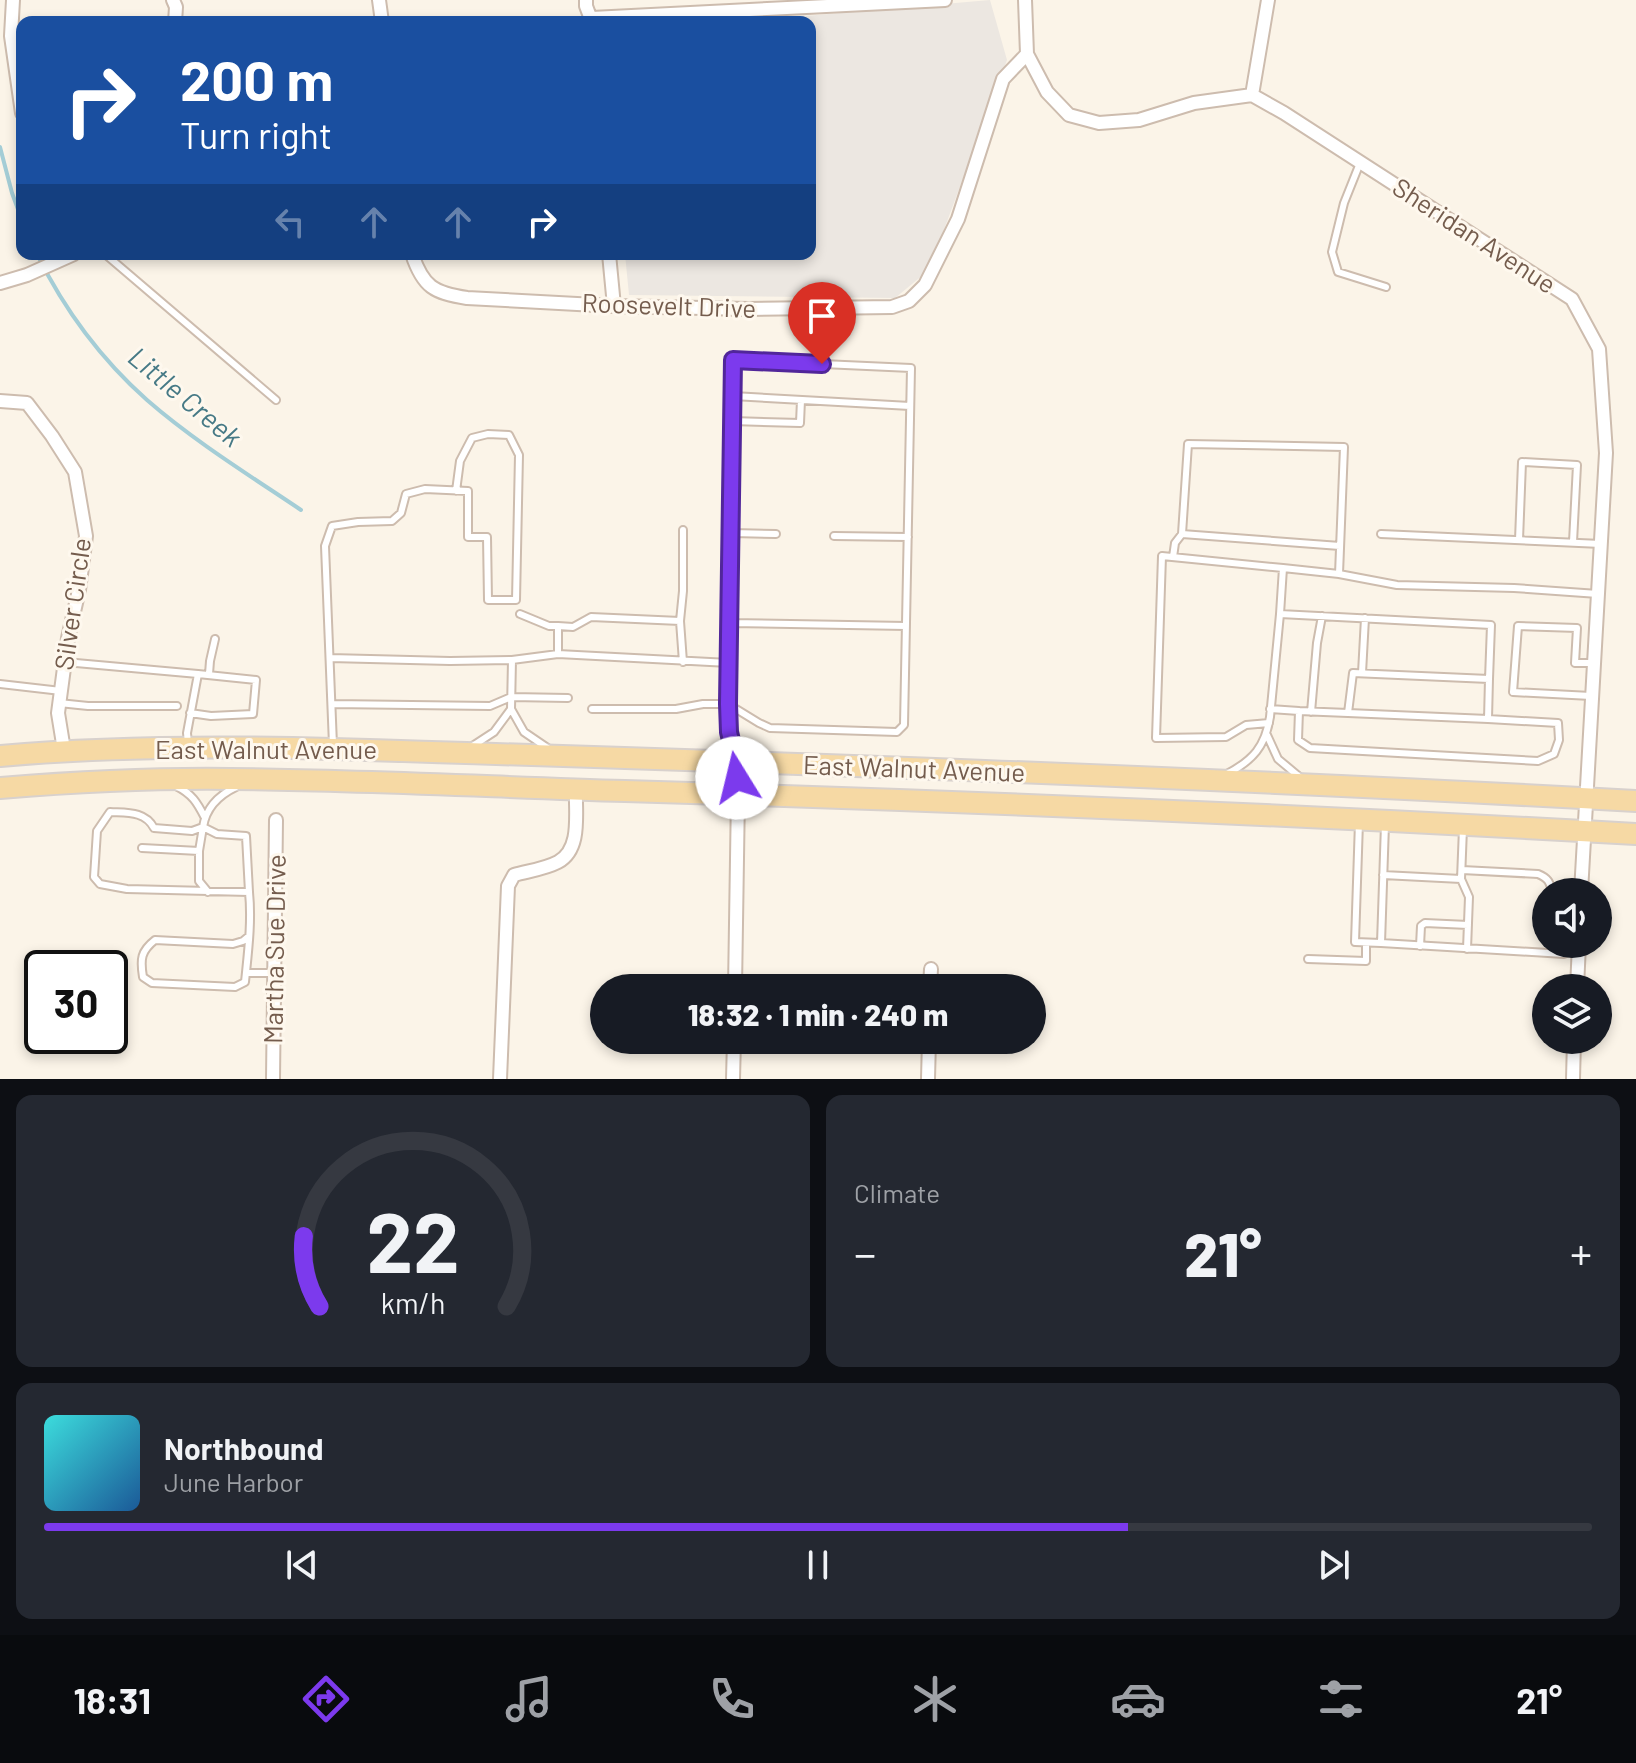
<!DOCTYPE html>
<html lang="en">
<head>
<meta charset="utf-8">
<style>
	body { margin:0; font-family:Barlow,sans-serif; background:#242831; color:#f1f3f6; height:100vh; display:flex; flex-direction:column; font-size:30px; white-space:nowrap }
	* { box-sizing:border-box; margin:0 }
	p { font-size:26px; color:#9ea1a6 }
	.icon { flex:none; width:44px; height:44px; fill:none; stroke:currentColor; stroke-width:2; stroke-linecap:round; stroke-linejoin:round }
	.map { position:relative; height:1079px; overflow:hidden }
	.drawer { display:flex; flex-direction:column; gap:16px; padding:16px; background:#0d0f14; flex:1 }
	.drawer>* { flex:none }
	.hud { position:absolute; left:16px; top:16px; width:800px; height:244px; border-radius:16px; box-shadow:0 4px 12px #0003; background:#1a4fa0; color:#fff; overflow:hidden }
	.buttons { position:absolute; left:1532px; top:878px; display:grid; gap:16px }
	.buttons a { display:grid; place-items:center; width:80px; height:80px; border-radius:50%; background:#171b24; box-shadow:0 4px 12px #0003; font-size:40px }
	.speed { position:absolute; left:24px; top:950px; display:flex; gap:16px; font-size:40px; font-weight:700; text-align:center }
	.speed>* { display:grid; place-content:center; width:104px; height:104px; border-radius:50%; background:#171b24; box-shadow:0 4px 12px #0003; line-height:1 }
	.speed .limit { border:4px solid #111; border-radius:12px; background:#fff; color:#111 }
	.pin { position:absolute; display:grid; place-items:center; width:68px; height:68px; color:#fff; margin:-82px -34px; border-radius:50% 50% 50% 0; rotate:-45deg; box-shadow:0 0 8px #0007 }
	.pin .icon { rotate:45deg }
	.me { position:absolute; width:88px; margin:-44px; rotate:351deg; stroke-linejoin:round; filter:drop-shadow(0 0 6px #0008) }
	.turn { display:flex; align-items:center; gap:28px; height:168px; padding:0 32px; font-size:36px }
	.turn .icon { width:104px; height:104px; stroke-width:2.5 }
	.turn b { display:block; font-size:56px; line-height:68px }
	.lanes { display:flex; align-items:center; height:76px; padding:0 32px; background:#0003; justify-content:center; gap:40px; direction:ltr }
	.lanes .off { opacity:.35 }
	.big { font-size:60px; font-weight:800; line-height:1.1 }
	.drawer .tile { flex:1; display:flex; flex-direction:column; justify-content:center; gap:12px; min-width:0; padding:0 28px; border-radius:16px; background:#242831 }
	.drawer .dial { align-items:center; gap:0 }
	.dial svg { height:208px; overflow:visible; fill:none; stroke:#363941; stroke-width:7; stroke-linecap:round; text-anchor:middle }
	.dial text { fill:#f1f3f6; stroke:none }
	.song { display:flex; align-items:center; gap:24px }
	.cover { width:96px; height:96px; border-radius:12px; background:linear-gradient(135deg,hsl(180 70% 55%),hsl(210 70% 35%)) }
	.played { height:8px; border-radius:4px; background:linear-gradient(90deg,#7c3aed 70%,#363941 70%) }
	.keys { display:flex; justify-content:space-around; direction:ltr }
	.heat { display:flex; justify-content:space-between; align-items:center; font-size:44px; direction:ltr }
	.drawer .tiles { flex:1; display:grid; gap:16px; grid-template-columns:1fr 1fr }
	.tile:last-child { grid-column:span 2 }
	.trip { position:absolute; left:590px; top:974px; width:456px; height:80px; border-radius:40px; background:#171b24; box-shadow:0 4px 12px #0003; font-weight:800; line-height:80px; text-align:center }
	.tabs { display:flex; height:128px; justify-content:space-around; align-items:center; background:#090b0e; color:#9ea1a6 }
	.tabs .icon { width:56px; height:56px }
	.tabs .active { color:#7c3aed }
	.tabs b { font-size:36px; color:#f1f3f6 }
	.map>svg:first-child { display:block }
	.industrial { fill:#ece7e1 }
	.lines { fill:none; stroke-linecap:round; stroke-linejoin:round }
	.stream { stroke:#a4cdd6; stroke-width:4 }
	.service-casing { stroke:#cdbcae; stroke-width:10 }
	.minor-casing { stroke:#cdbcae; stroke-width:16 }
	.primary-casing { stroke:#d8d1cd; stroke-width:24 }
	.service { stroke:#fff; stroke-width:6 }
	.minor { stroke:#fff; stroke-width:12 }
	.primary { stroke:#f6d9a4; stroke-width:20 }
	.route-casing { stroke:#51269a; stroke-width:20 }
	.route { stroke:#7c3aed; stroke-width:14 }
	.labels { text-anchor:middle; stroke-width:6; stroke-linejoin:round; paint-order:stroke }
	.street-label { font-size:26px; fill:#745c4d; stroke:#fef8ee }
	.water-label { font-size:28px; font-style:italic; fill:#477a86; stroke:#fef8ee }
</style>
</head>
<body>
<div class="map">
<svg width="1636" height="1079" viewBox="0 0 1636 1079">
	<rect width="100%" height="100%" fill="#fbf4e8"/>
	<!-- industrial -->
	<path class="industrial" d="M990,0L1007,60L929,270L895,298L629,295L625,254H810V22H737Z"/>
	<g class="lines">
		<!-- stream -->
		<path class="stream" d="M0,147L12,193L22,220
			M37,254C64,309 101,359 147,400C194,441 249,475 301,510"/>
		<defs>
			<path id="service" d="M1360,163L1344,203L1332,252L1338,272L1386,287
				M105,254L276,400
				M733,396L910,406
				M732,421L800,423L801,400
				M732,533L776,534
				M1381,534L1601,544
				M834,536L908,537
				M1519,540L1522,462L1577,465L1573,542
				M1173,557L1175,543L1182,534
				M1283,568L1339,574L1397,585L1514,588L1598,594
				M1339,574L1344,447L1188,444L1182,534L1340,546
				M520,614L549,626H558L573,627L591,617L680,621L683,662
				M1280,614L1491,625L1489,679
				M680,621L683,591V530
				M730,623L906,626
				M558,654V626
				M330,658L450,661L512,660L511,709L524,732L549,749
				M512,660L558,654L729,663
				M65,662L198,674L187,733L188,743
				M1362,673L1365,618
				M209,674L210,661L215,639
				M0,684L61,691
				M1591,696L1513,692L1518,626L1577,628L1575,663H1594
				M59,703L88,706H177
				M332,704L490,706L511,697L568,698
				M592,709H676L703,704H728L759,723L770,728L897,732L904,725L911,368L733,360C733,436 732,511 731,587C730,644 722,703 735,758
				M1270,709L1299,711L1298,740L1310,748L1538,761L1554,754L1559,740L1558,723L1488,719L1489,679L1353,673L1348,713L1299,711
				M1311,712L1317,643L1322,616
				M190,713L211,716L253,714L256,680L198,674
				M1348,713L1488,719
				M1267,735L1278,759L1302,779
				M333,745L325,546L332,526L358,522L392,521L401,513L406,494L425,489L468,491V537H487L488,600H516L519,455L509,435L488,434L472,438L460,461L456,491
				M471,747L494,732L511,709
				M1227,774C1253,760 1265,747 1270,717L1280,614L1283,568L1162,556L1156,738L1226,737L1246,725L1269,723
				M176,786C192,794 197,802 205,818
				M236,787C219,795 206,808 203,827L192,831L154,828C145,811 127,813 110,812L97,831L94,877L100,884L127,889L249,892C252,922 248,952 245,982L235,987L152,983L143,977C140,959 141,951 155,940L233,944L243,941L249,936
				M1359,822L1355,942L1381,943
				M1385,824L1381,943L1564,954L1578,948
				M142,848L199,851
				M1462,870L1538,874C1548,878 1550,882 1552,892
				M1383,875L1461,879L1463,828
				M1461,879L1469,897L1467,949
				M208,892L199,881V851L203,827L217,834L246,836L249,892
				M1420,946L1421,926L1425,923L1468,925
				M1308,959L1366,961V943
				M246,973H274"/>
			<path id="minor" d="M13,0L11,36L22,113
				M173,0L176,7L175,22
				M379,0L382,22
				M586,0V6L592,22
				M1025,0L1027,54L1047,92L1069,115L1099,123L1139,120L1194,103L1252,95L1284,113L1572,299L1599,349L1606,453L1581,892
				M592,18L945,0
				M1252,95L1268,0
				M412,254C423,287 434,293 467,298L614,306L748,309L892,307L909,301L925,285L958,219L1003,79L1027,54
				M609,254L614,306
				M0,283L27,275L74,254
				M0,401L27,403L52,436L75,472L86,536L79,590L68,638L58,713L64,750
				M735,988L738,794L736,762
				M930,988L931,969
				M1577,988L1579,944
				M273,1079L276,820
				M500,1079L508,886L514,875C528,871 545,869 558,862C582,849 575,813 576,790
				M733,1079L734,1040
				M928,1079L929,1040
				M1573,1079L1574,1040"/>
			<path id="primary" d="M0,756C111,746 222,746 333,749C768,762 1202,777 1636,801
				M0,788C76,782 154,778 230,779C362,780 493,787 625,791C962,801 1299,815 1636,834"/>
		</defs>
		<!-- service casing -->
		<use href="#service" class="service-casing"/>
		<!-- minor casing -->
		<use href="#minor" class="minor-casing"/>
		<!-- primary casing -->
		<use href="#primary" class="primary-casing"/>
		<!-- service -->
		<use href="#service" class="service"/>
		<!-- minor -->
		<use href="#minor" class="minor"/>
		<!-- primary -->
		<use href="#primary" class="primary"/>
	</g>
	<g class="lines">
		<defs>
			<path id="route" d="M737,778L736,762L729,732L728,704L733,360L822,364"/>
		</defs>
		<!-- route casing -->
		<use href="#route" class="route-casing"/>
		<!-- route -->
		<use href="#route" class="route"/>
	</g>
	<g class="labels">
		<!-- street labels -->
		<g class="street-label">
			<text transform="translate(1474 236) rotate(33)" y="9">Sheridan Avenue</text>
			<text transform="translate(669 306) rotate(2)" y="9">Roosevelt Drive</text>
			<text transform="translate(73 604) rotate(-82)" y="9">Silver Circle</text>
			<text x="266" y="759">East Walnut Avenue</text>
			<text transform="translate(914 769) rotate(2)" y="9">East Walnut Avenue</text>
			<text transform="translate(275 949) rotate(-89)" y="9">Martha Sue Drive</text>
		</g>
		<!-- water labels -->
		<g class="water-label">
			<text transform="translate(185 397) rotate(40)" y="10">Little Creek</text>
		</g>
	</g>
</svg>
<div class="buttons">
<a><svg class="icon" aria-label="sound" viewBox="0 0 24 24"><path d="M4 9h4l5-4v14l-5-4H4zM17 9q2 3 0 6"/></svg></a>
<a><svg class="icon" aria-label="layers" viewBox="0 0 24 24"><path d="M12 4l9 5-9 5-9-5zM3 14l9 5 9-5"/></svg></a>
</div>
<div class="speed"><div class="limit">30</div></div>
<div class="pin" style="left:822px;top:364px;background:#d93025"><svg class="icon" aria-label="arrive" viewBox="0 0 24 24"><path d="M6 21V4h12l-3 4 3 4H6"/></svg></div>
<svg class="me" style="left:737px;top:778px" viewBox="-20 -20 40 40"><circle r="19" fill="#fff"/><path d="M0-13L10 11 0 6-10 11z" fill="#7c3aed"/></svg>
<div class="trip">18:32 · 1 min · 240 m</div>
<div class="hud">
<div class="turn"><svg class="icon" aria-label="right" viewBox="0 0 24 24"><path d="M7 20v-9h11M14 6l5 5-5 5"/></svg><div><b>200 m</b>Turn right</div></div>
<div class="lanes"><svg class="icon off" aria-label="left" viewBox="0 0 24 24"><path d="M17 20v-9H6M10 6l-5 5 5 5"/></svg><svg class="icon off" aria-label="ahead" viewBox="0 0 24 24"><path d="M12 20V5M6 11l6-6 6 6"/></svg><svg class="icon off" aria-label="ahead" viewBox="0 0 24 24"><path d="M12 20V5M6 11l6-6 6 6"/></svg><svg class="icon" aria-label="right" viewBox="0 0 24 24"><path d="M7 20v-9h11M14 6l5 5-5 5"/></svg></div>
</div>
</div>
<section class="drawer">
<div class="tiles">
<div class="tile dial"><svg viewBox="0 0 100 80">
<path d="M14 69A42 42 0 1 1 86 69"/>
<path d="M14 69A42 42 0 0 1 8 42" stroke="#7c3aed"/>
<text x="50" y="56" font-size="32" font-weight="700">22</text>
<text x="50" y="72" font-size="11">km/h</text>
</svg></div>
<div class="tile"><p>Climate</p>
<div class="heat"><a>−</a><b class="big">21°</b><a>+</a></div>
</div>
<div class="tile">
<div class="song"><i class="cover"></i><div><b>Northbound</b><p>June Harbor</p></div></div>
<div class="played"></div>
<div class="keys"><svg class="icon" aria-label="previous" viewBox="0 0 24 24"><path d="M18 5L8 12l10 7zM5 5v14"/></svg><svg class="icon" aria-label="pause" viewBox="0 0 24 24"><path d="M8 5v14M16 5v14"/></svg><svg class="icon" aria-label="next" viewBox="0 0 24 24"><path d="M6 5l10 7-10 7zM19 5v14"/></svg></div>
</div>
</div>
</section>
<nav class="tabs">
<b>18:31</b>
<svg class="icon active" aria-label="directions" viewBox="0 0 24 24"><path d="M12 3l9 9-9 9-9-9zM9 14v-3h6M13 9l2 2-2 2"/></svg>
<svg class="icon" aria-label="music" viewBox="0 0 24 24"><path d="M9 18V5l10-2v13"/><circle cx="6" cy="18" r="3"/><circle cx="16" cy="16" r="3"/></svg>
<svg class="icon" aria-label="phone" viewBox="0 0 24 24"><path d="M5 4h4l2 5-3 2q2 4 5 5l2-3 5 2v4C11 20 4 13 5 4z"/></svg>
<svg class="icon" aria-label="climate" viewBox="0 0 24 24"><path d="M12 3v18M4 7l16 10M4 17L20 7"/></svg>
<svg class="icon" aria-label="car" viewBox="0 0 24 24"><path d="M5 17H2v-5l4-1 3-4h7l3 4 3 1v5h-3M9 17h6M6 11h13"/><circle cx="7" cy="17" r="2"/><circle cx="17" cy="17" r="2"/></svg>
<svg class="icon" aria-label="filters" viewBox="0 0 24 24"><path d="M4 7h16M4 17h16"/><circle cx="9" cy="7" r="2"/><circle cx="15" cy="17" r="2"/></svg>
<b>21°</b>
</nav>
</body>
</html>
